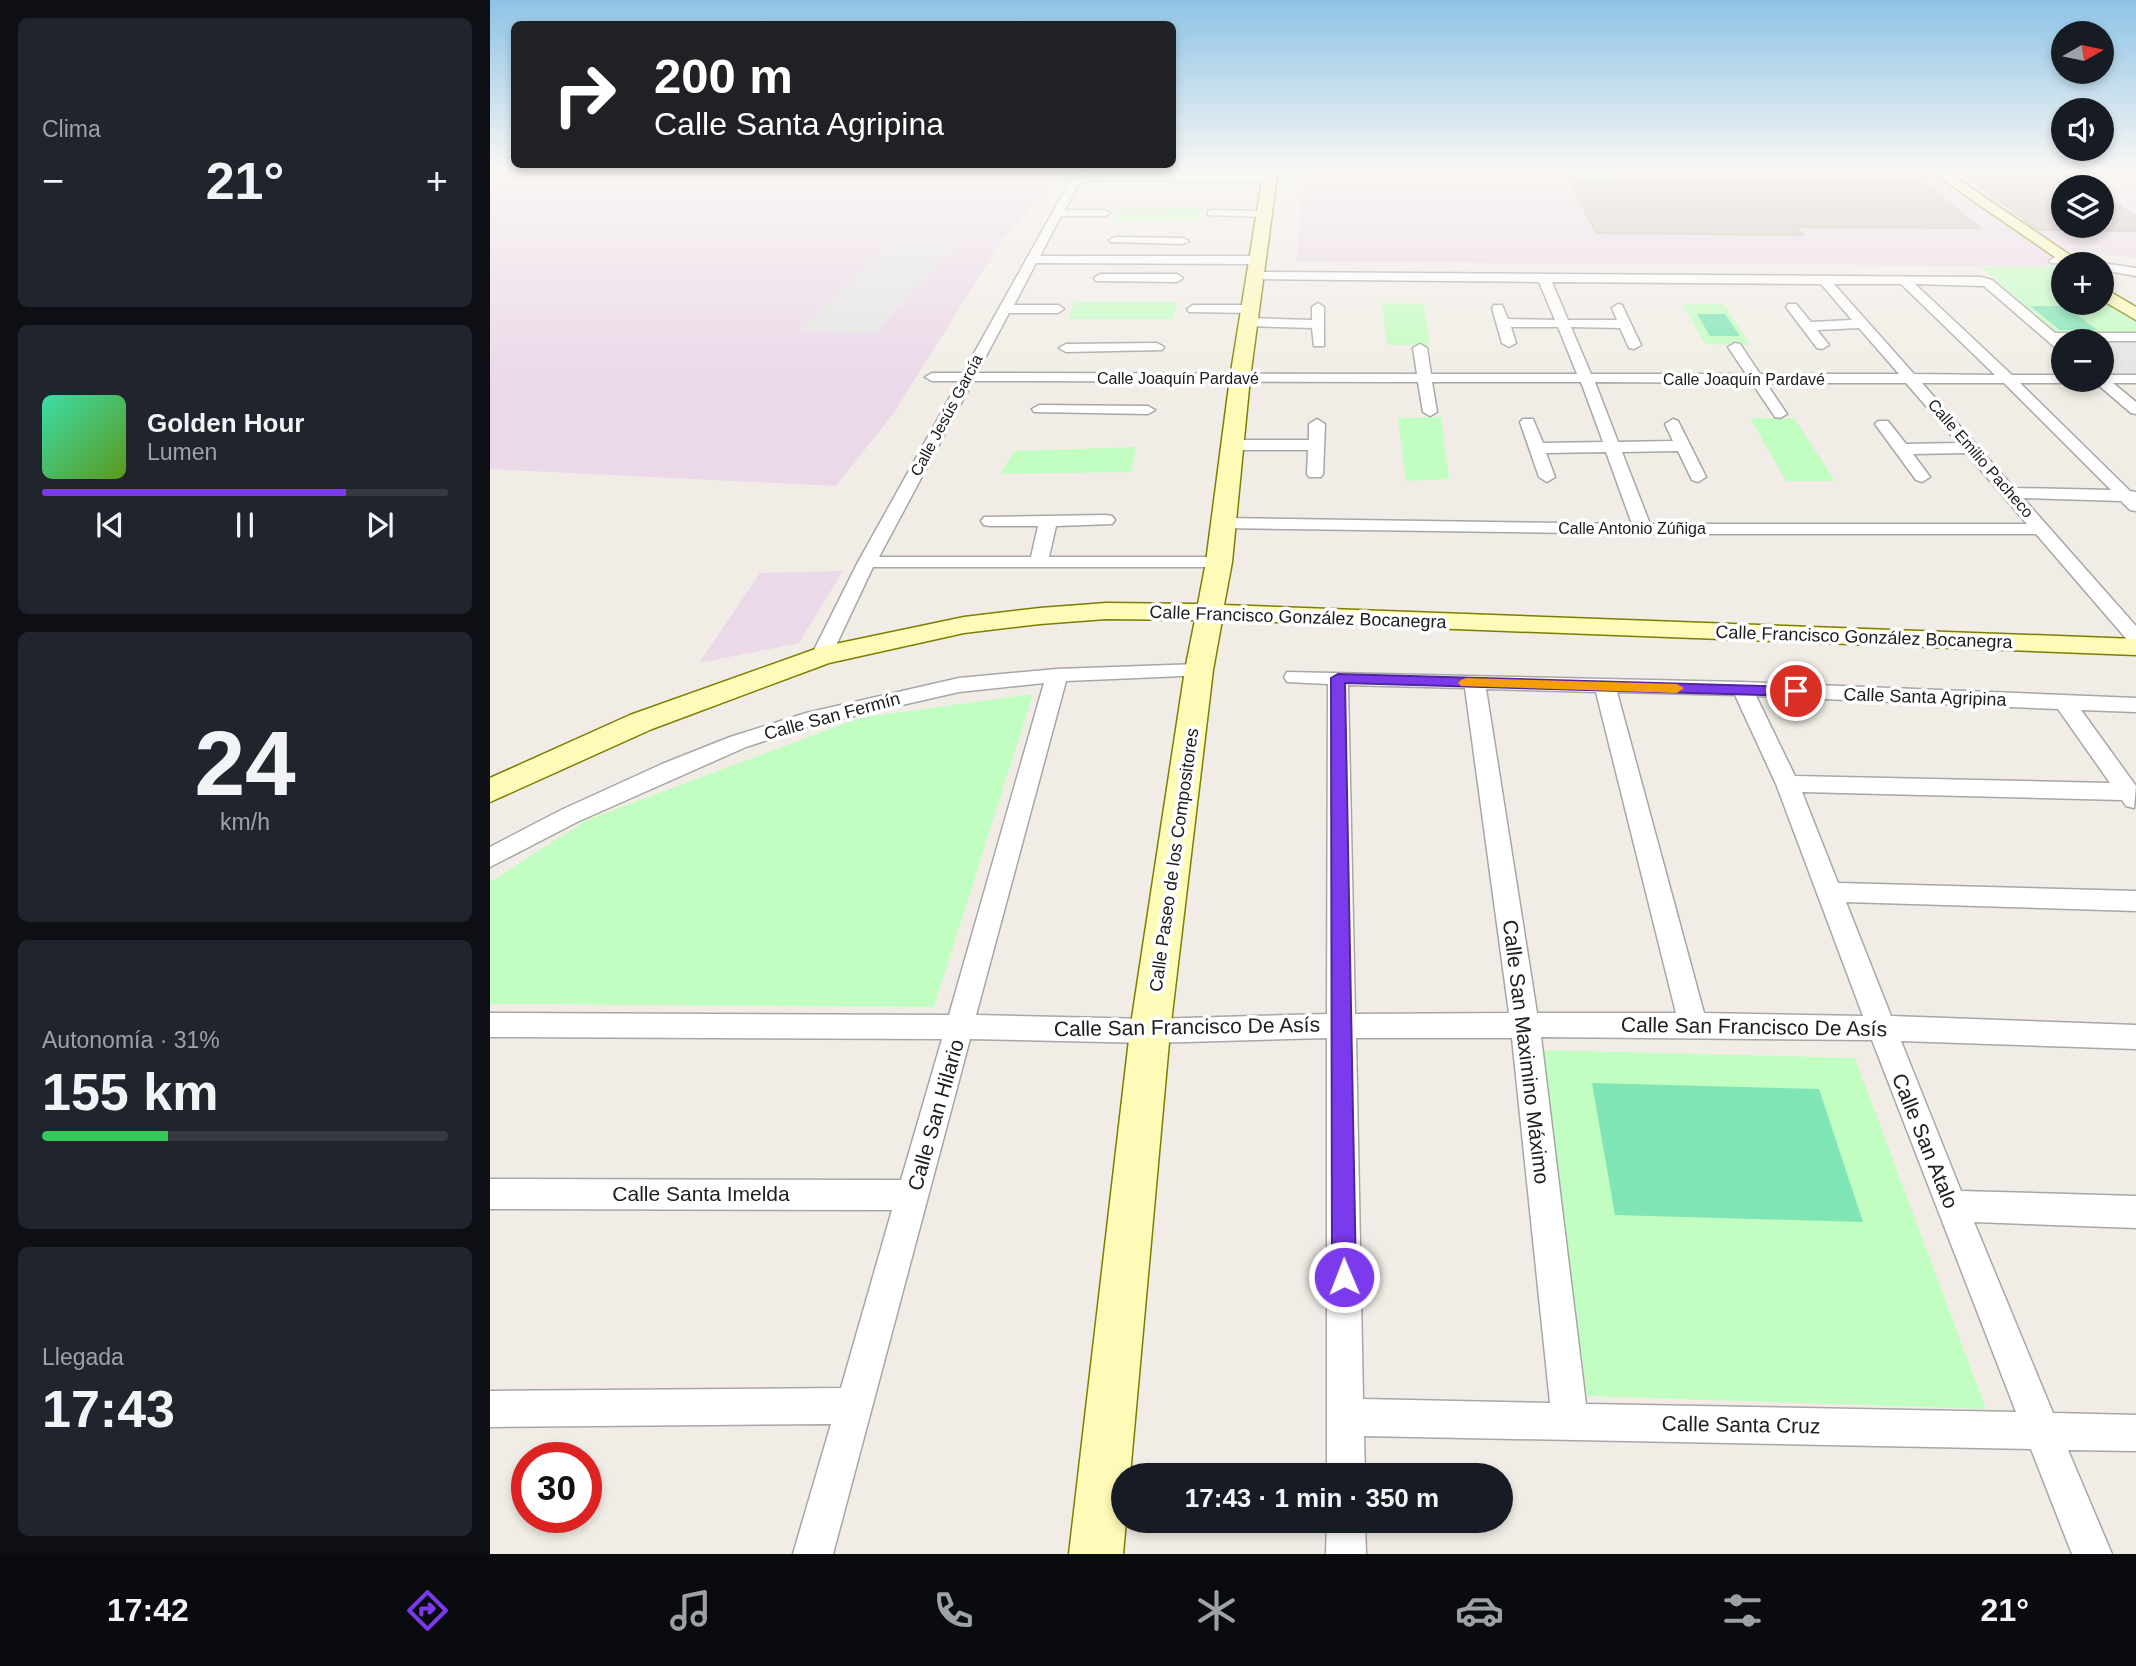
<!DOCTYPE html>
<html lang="es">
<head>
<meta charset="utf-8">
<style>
	body { margin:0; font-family:Helvetica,sans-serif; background:#20242c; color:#f1f3f6; height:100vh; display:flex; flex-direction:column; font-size:26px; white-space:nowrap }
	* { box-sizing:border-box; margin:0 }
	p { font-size:23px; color:#9ea1a6 }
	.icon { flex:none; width:38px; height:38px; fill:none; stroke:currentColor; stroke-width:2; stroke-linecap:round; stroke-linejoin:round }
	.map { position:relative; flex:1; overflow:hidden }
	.sheet { display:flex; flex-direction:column; gap:18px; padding:18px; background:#0d0f14; width:490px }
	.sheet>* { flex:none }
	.top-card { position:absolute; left:21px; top:21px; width:665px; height:147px; border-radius:10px; box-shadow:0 4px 10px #0003; background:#202124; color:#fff; overflow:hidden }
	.needle { width:46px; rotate:81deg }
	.tools { position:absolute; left:1561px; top:21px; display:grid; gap:14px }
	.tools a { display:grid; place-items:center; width:63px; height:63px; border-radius:50%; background:#171b24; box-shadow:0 4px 10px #0003; font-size:35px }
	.speed { position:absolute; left:21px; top:1442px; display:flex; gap:14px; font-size:35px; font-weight:700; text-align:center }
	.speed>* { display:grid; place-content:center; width:91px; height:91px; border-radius:50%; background:#171b24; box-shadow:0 4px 10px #0003; line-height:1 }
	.speed .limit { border:10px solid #d22; background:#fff; color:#111 }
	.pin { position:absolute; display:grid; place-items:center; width:60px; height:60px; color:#fff; margin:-30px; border:4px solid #fff; border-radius:50%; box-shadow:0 2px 7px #0007 }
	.me { position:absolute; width:77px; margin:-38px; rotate:359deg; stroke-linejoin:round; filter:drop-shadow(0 0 5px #0008) }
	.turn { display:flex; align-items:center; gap:24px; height:147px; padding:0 28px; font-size:32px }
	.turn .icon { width:91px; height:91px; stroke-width:2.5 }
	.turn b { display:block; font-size:49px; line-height:60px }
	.big { font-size:52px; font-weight:700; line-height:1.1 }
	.sheet .widget { flex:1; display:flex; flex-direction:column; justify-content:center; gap:10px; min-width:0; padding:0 24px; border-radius:10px; background:#20242c }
	.sheet .dial { align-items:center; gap:0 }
	.dial b { font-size:91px; line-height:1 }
	.song { display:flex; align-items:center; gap:21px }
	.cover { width:84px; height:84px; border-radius:10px; background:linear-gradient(135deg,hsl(160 70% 55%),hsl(90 70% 35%)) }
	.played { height:7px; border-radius:4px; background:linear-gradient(90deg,#7c3aed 75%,#363941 75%) }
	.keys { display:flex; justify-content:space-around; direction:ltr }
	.heat { display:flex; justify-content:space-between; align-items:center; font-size:38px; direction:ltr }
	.charge { height:10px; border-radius:5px; background:linear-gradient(90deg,#34c759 31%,#363941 0) }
	.trip { position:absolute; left:621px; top:1463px; width:402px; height:70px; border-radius:35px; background:#171b24; box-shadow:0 4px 10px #0003; font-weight:700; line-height:70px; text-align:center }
	.tabs { display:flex; height:112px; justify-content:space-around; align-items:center; background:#090b0e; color:#9ea1a6 }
	.tabs .icon { width:49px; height:49px }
	.tabs .active { color:#7c3aed }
	.tabs b { font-size:32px; color:#f1f3f6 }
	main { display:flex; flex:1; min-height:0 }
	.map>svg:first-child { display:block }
	.industrial { fill:#ebd8e9; fill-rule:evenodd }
	.park { fill:#c2fdc1 }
	.pitch { fill:#7fe5b5 }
	.parking { fill:#e4e4e4 }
	.water { fill:#a4d9e2 }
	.building { fill:#cabfb9; stroke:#c4b2a7; stroke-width:2 }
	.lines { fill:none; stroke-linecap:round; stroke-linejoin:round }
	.street-casing { stroke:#a7a7a7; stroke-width:3 }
	.secondary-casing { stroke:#7c7f00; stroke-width:3 }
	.street { fill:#fff; fill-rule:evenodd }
	.secondary { fill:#fefbb8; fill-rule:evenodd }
	.route { fill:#7c3aed; stroke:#51269a; stroke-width:2 }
	.slow { fill:#f59e0b }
	.labels { text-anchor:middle; stroke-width:7; stroke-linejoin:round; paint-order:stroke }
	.far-street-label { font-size:16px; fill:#202020; stroke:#fff }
	.street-label { font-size:18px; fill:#202020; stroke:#fff }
	.near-street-label { font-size:21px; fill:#202020; stroke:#fff }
</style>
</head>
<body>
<main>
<section class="sheet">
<div class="widget"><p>Clima</p>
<div class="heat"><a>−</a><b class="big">21°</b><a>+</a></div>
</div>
<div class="widget">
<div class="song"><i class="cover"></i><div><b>Golden Hour</b><p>Lumen</p></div></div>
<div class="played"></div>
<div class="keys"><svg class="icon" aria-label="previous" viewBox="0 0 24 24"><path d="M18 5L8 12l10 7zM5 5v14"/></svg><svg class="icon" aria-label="pause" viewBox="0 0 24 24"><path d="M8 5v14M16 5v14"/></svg><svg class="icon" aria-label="next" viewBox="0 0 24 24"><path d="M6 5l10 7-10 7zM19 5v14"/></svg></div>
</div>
<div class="widget dial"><b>24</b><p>km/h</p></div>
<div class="widget"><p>Autonomía · 31%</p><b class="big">155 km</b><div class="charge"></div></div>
<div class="widget"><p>Llegada</p><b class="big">17:43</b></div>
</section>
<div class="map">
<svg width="1646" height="1554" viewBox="0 0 1646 1554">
	<rect width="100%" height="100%" fill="#f1ede6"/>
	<!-- industrial -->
	<path class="industrial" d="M0,168H576L513,239L403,414L346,486L0,469Z
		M815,168H1646V258L1576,250L1556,266L806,262ZM1573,187H1612V226H1573Z
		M353,571L309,643L209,663L270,573Z"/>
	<!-- park -->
	<path class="park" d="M586,168H771L770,175H581Z
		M712,208L709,220L621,221L629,209Z
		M1490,267H1567L1573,272V303H1612V298L1646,322V333H1573L1564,330Z
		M585,302H688L682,319H578Z
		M892,303L934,304L940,345H897Z
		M1192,304H1234L1260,345L1215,344Z
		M951,417L959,479L916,481L908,418Z
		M1260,418H1304L1345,481H1296Z
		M646,447L641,472L511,474L524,451Z
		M543,694L444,1007L0,1004V882L97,820L369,718Z
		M1050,1050L1365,1058L1496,1409L1097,1396Z"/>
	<!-- pitch -->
	<path class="pitch" d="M1540,306H1576L1607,330H1570Z
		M1207,314H1235L1250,336H1220Z
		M1102,1083L1329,1089L1373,1222L1125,1215Z"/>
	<!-- parking -->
	<path class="parking" d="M404,241L469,243L385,333L310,331Z
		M1574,340H1646V374L1612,373V341Z"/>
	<!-- water -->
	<path class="water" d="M1075,168H1119L1127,179H1082Z"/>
	<!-- building -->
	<path class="building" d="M1466,168H1568L1599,187H1573V230H1548Z
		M1333,180H1431L1490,228L1306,227L1313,235L1106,233L1080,181L1337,183Z
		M1612,195L1646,217V231H1612Z"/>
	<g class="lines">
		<defs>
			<path id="street" d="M601,174L781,176L786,179L781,182L601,180L589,183L575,210H615L620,213L615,216H571L550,256H769L775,260L769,264L546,263L524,305H568L574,309L568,313H519L487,373L927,374L923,348L930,344L937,348L941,374H1087L1068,327H1021L1026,343L1019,347L1012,343L1002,308L1004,305H1012L1018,319L1065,320L1049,282L762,279V273L766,272L1491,277L1502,280L1565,333H1646V341H1574L1573,351L1568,350L1494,286L1425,284L1522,375H1573V380H1580L1573,383H1530L1640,491L1646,492V511L1640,510L1631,501L1533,498L1646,626V644L1639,642L1546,534H1153L733,528L724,523L733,518L1142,524L1116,452L1056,453L1065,477L1057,482L1049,477L1030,422L1033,419H1043L1053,443L1113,442L1091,382H942L947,412L940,416L933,412L928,382L483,381L389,557H541L548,526H500L494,525L491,521L494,517L616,515L622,516L625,520L622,524L566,526L559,557H729L738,562L729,567H383L341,656L338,660H324L321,656L368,562L469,381H442L435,377L442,373H473L580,181ZM1062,282L1331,284L1362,320L1321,322L1306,304H1298L1296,307L1327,348L1332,349L1339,345L1327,330L1369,328L1409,374H1270L1250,344L1245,343L1238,347L1256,374H1101L1081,327L1130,328L1139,348L1144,349L1151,345L1132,305L1128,304L1122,308L1127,320H1078ZM1344,284H1411L1505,375L1424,374ZM1105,382L1262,383L1285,417L1290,418L1297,414L1276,383H1416L1468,443L1416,444L1398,421H1388L1385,424L1426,480L1432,482L1440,477L1423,454L1476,453L1537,524H1160L1132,452L1188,451L1202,480L1208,482L1216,477L1188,421L1183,419L1175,424L1183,441L1128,442ZM1432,383H1514L1621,490L1524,488Z
				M722,210L775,211L780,214L775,217L718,215V211Z
				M625,237L693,238L699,241L693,244L621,242L619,240Z
				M1565,257L1589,260L1595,264L1561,263L1559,261Z
				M1612,263L1646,268V276L1612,270V264H1609Z
				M610,274H687L693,278L687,282L606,281L604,278Z
				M828,303L834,307V346H824L822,328L760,326L754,322L760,318L822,320V307Z
				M703,305H762L768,309L762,313L699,312L697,309Z
				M667,343L674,347L672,350L576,352L569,348L576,344Z
				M1612,375H1646V383H1623L1646,402V414L1641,413L1606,383L1604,380H1612Z
				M549,405L658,406L665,410L658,414L544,412L542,409Z
				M827,419L835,424L833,474L831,477H819L817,474L818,450H742L734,445L742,440H819V424Z
				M709,664L716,665L719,670L716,675L576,681L486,1015L660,1019L837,1014L838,684L797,682L794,677L797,672L1252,682L1646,698V712L1591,710L1646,786L1644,808L1636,806L1632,800L1312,792L1348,883L1646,891V911L1356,902L1401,1016L1646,1025V1049L1411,1041L1471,1191L1646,1196V1228L1484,1222L1563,1413L1646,1415V1451L1578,1450L1622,1554H1582L1541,1449L874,1436L875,1475H837V1038L660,1043L480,1039L343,1554H303L341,1424L0,1427V1391L351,1388L402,1210L0,1209V1179L411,1180L452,1039L0,1037V1013L459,1015L554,683L469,692L320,726L256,747L87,822L0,867V847L71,810L172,764L240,737L316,713L469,678L567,669ZM858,685L975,688L1019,1013L865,1014ZM996,689L1106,692L1186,1013H1047ZM1127,692L1245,695L1286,784L1373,1016L1214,1013ZM1266,696L1568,709L1620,783L1305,776ZM1051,1037L1382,1040L1526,1412L1096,1404ZM866,1038H1022L1060,1403L873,1399Z
				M837,1521H875L876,1554H836Z"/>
			<path id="secondary" d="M774,168H788L760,378L742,562L734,605L1646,639V655L732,620L723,670L680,1031L640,1475H634V1521H636L633,1554H579L640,1031L695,670L705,620L616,619L550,624L474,633L339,663L162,729L0,802V778L140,715L331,647L474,617L550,608L616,603L708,604L716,562L740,378Z
				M1436,168H1452L1593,264H1575Z
				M1612,287L1646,307V320L1612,300Z"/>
		</defs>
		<!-- street casing -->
		<use href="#street" class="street-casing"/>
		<!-- secondary casing -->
		<use href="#secondary" class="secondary-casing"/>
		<!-- street -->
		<use href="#street" class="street"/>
		<!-- secondary -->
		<use href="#secondary" class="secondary"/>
	</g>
	<!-- sky -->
	<linearGradient id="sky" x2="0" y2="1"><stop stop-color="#8dc3e6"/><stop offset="0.44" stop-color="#f9f7f4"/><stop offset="1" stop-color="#f9f7f4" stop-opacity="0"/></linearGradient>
	<rect width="1646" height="385" fill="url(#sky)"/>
	<!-- route -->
	<path class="route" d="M848,674L1306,687L1313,691L1306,696L855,683L866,1277L862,1285L854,1289L846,1285L842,1277L841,678Z"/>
	<!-- slow -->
	<path class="slow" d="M976,678L1187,684L1194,688L1187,693L971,686L968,683L971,680Z"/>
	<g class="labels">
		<!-- far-street labels -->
		<g class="far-street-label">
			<text x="688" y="384">Calle Joaquín Pardavé</text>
			<text x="1254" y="385">Calle Joaquín Pardavé</text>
			<text transform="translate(456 415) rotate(-62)" y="6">Calle Jesús García</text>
			<text transform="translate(1491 458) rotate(49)" y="6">Calle Emilio Pacheco</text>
			<text x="1142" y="534">Calle Antonio Zúñiga</text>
		</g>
		<!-- street labels -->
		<g class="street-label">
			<text transform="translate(808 617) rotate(2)" y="6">Calle Francisco González Bocanegra</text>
			<text transform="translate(1374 637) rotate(2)" y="6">Calle Francisco González Bocanegra</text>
			<text transform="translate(1435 697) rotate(2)" y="6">Calle Santa Agripina</text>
			<text transform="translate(342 716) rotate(-15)" y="6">Calle San Fermín</text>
			<text transform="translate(684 860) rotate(-82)" y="6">Calle Paseo de los Compositores</text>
		</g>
		<!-- near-street labels -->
		<g class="near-street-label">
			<text transform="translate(697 1027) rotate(-1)" y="7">Calle San Francisco De Asís</text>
			<text transform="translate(1264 1027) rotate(1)" y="7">Calle San Francisco De Asís</text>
			<text transform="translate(1036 1052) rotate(83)" y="7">Calle San Maximino Máximo</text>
			<text transform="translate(446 1115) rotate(-74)" y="7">Calle San Hilario</text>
			<text transform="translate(1435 1141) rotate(68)" y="7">Calle San Atalo</text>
			<text x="211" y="1201">Calle Santa Imelda</text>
			<text transform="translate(1251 1425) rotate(1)" y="7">Calle Santa Cruz</text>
		</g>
	</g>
</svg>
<div class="tools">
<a><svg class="needle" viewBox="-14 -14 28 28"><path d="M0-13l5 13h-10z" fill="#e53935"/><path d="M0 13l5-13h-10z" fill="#9ea1a6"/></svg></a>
<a><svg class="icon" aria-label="sound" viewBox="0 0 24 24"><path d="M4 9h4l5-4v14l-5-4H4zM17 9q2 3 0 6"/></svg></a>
<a><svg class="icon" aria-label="layers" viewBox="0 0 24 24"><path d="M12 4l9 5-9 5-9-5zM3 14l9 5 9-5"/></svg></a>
<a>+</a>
<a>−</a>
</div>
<div class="speed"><div class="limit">30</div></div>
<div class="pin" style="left:1306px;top:691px;background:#d93025"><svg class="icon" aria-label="arrive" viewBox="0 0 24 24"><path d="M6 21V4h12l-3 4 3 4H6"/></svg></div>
<svg class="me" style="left:854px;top:1277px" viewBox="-20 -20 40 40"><circle r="17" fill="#7c3aed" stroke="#fff" stroke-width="3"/><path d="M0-11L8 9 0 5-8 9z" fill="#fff"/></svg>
<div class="trip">17:43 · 1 min · 350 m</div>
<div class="top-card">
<div class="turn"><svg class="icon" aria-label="right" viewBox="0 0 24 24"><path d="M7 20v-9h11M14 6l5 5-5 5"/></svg><div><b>200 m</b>Calle Santa Agripina</div></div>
</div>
</div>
</main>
<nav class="tabs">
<b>17:42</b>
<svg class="icon active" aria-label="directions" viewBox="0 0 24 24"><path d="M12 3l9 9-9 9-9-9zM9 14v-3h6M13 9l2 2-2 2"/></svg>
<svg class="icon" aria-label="music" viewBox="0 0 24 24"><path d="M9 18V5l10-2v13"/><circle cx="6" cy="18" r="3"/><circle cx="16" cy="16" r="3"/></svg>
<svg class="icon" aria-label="phone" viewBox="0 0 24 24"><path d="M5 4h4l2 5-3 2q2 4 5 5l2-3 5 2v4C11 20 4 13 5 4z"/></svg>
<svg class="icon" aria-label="climate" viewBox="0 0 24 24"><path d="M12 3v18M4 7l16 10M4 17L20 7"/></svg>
<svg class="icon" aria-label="car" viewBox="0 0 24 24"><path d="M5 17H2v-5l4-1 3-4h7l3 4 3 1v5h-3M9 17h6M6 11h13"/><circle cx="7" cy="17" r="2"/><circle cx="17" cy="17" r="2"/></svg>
<svg class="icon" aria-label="filters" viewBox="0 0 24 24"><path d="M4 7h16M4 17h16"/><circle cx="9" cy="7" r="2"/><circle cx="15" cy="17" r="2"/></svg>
<b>21°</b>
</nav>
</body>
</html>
